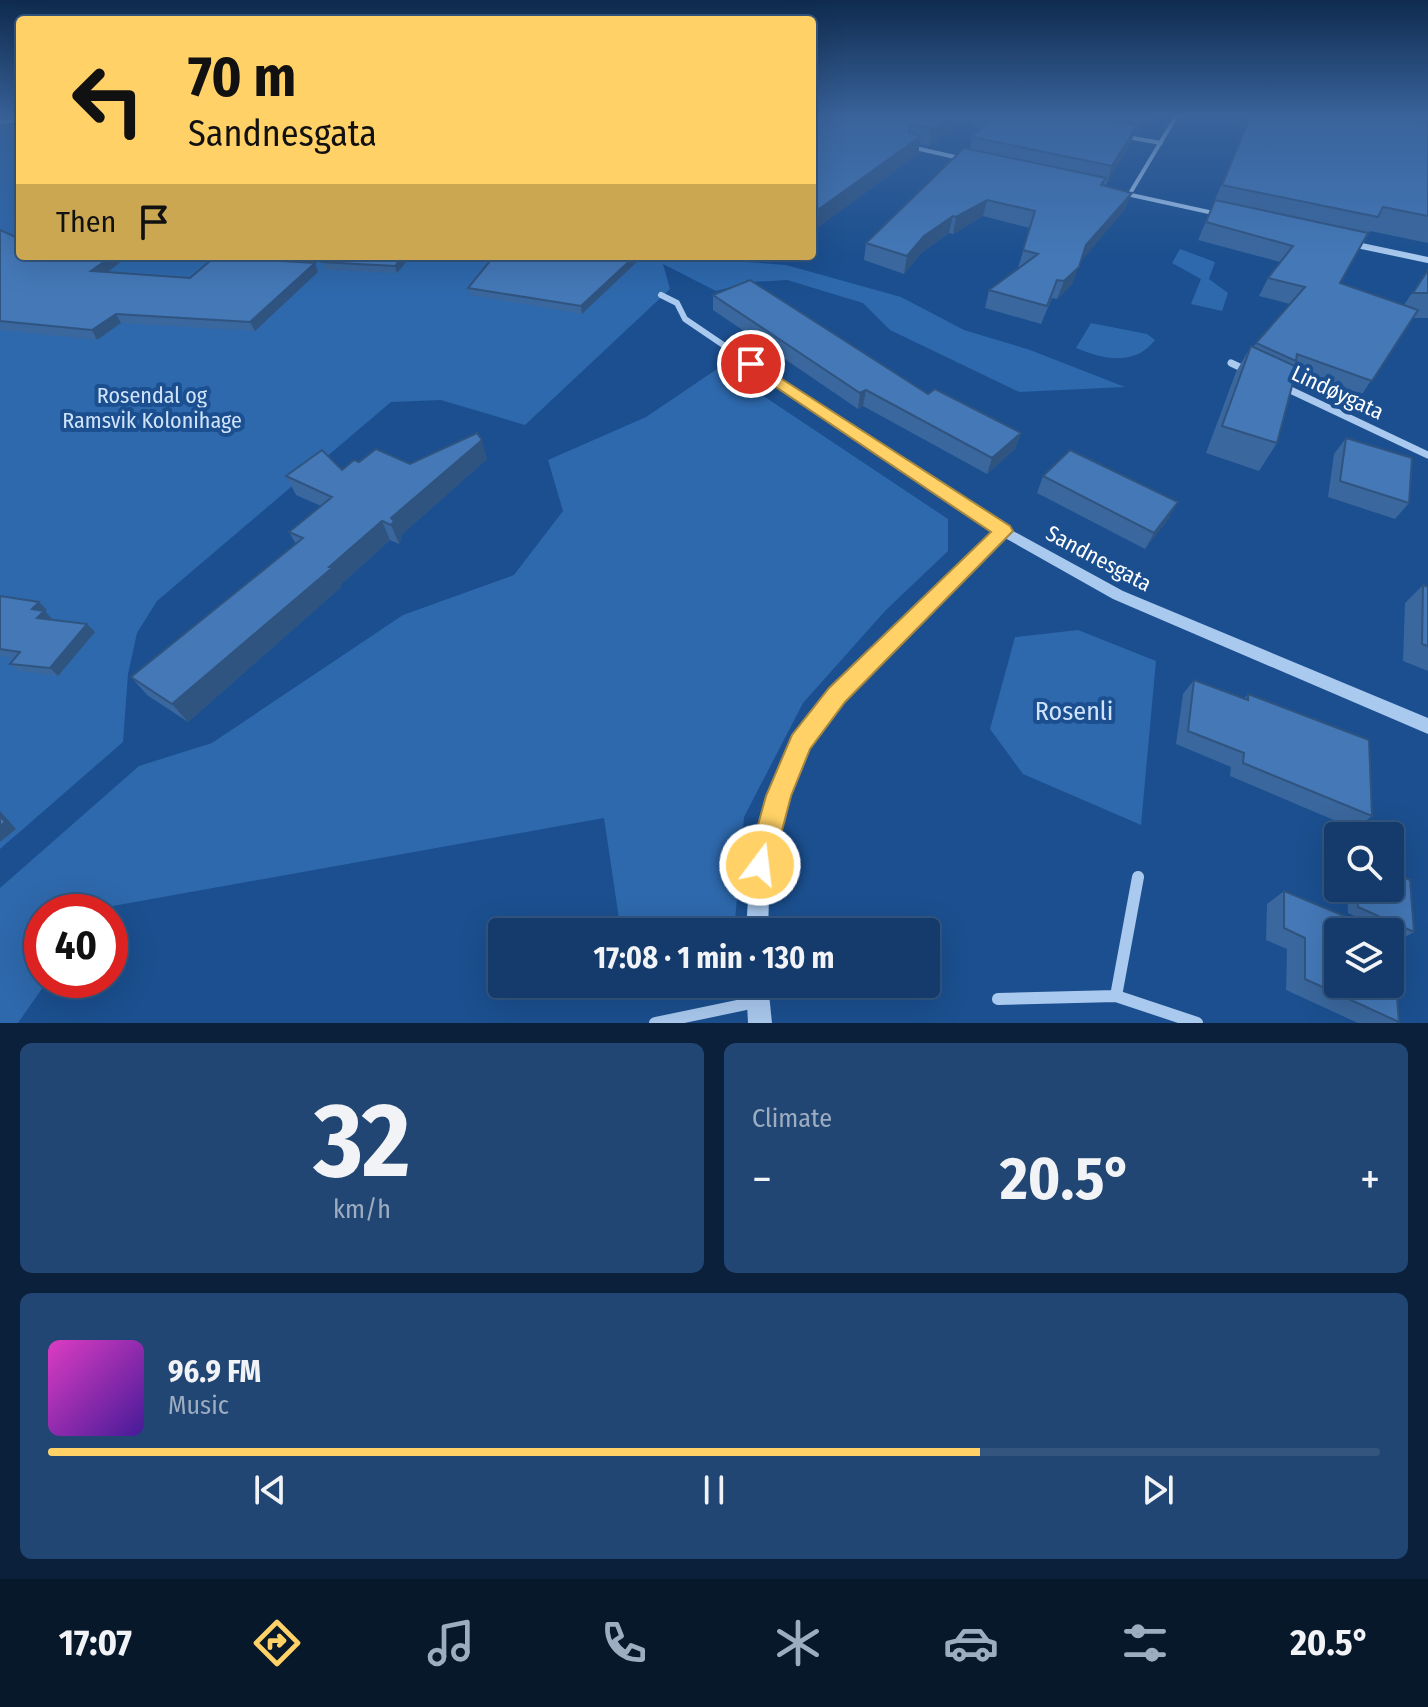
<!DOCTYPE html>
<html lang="en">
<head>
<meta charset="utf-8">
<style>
	body { margin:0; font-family:"Fira Sans Condensed",sans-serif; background:#214673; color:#f1f3f6; height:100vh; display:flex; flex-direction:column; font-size:30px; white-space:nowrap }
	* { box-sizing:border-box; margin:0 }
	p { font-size:26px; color:#9dadc1 }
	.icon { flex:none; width:44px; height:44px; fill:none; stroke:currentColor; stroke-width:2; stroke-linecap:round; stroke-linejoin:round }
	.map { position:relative; height:1023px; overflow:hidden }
	.details { display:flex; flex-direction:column; gap:20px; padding:20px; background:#0b203b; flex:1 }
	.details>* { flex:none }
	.top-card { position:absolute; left:16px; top:16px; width:800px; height:244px; border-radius:8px; box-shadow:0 8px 32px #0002,0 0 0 2px #33557e; background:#ffd166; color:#111; overflow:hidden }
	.buttons { position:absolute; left:1324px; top:822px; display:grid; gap:16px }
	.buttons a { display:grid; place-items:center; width:80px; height:80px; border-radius:8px; background:#143b6b; box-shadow:0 8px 32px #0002,0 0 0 2px #33557e; font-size:40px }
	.speed { position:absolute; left:24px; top:894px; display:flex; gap:16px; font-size:40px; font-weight:700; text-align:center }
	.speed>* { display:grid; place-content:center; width:104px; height:104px; border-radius:50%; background:#143b6b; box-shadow:0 8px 32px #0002,0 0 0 2px #33557e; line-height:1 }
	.speed .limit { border:12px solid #d22; background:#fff; color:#111 }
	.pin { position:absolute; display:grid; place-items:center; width:68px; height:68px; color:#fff; margin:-34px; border:4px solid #fff; border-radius:50%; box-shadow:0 2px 8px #0007 }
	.me { position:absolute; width:88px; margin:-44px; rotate:15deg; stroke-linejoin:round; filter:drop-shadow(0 0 6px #0008) }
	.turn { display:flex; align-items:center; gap:28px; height:168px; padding:0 40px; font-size:36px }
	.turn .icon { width:104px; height:104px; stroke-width:2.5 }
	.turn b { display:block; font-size:56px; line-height:68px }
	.then { display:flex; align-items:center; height:76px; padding:0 40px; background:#0003; gap:16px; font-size:30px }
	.big { font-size:60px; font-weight:700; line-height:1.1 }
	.details .widget { flex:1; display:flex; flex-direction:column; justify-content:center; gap:12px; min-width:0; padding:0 28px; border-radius:12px; background:#214673 }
	.details .dial { align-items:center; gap:0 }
	.dial b { font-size:104px; line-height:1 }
	.song { display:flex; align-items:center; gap:24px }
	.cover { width:96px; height:96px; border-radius:12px; background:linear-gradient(135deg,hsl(310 70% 55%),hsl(260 70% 35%)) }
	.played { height:8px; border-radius:4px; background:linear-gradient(90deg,#ffd166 70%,#33557e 70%) }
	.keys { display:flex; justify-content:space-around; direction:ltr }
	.heat { display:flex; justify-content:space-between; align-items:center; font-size:44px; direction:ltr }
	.details .tiles { flex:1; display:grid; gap:20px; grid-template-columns:1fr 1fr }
	.widget:last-child { grid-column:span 2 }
	.trip { position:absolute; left:488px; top:918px; width:452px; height:80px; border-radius:8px; background:#143b6b; box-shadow:0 8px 32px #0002,0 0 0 2px #33557e; font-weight:700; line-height:80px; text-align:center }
	.tab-bar { display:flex; height:128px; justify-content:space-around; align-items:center; background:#08182b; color:#9dadc1 }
	.tab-bar .icon { width:56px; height:56px }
	.tab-bar .current { color:#ffd166 }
	.tab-bar b { font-size:36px; color:#f1f3f6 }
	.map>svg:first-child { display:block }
	.green { fill:#2e69ad }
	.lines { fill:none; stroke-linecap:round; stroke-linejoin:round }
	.minor-far4 { stroke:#a9c9ee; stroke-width:4 }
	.minor-far3 { stroke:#a9c9ee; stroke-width:6 }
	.minor-far2 { stroke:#a9c9ee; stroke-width:7 }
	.minor-far1 { stroke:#a9c9ee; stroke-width:9 }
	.minor { stroke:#a9c9ee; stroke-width:12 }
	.tertiary { fill:#a9c9ee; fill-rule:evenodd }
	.wall { fill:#3a679d }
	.shaded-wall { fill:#305480 }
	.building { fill:#4478b7; stroke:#305480; stroke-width:2 }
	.route { fill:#ffd166; stroke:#a68842; stroke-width:2 }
	.labels { text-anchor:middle; stroke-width:8; stroke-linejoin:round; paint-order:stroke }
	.street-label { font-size:22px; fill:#fff; stroke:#1b4f8f }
	.park-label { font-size:22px; fill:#cfe3fa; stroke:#1b4f8f }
	.near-park-label { font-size:26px; fill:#cfe3fa; stroke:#1b4f8f }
</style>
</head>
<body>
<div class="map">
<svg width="1428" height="1023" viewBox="0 0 1428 1023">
	<rect width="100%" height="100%" fill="#1b4f8f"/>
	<!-- green -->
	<path class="green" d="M20,123V256H741L746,262L786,265L901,297L964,330L1030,350L1125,387L1019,392L890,330L863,303L787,280L751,282L716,291L663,264L670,289L525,425L441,400L391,402L157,601L137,633L128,674L123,742L0,849V125Z
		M1180,249L1215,262L1209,279L1228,293L1222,311L1191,304L1201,279L1172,263Z
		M1091,323L1147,334L1155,340C1135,366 1104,360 1076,348Z
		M720,367L948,519V551L885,611L803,703L744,817L734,932H621L604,818L96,909L94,912H42V980H48L18,1023H0V888L139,766L212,743L403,615L514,575L563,511L548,460L646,417Z
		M1078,630L1156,661L1141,825L1023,774L990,729L1015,637Z"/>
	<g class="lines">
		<!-- minor-far4 -->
		<path class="minor-far4" d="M0,122L20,120
			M1122,136L1161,143
			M911,147L964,159
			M1122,193L1218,214
			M1129,195L1177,115"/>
		<!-- minor-far3 -->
		<path class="minor-far3" d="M1352,244L1428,260
			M661,295L677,303L685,319L741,357"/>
		<!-- minor-far2 -->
		<path class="minor-far2" d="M738,355L933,487L1001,529
			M1231,363L1246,370
			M1284,387L1428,455"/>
		<!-- minor-far1 -->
		<path class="minor-far1" d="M997,527L1004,531"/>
		<!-- minor -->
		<path class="minor" d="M1116,996L1138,877
			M998,999L1116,996L1197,1023
			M655,1023L756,1002"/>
		<!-- tertiary -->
		<path class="tertiary" d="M1004,526L1123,591L1428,718V734L1113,599L1005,538L843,700L808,748L788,796L770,865L768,932H746L750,865L768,796L795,737L831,690L999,527Z
			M746,984H768L772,1023H748Z"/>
	</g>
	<!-- wall -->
	<path class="wall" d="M812,115H1151L1137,133H1135L1131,142L1106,185L1103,184V186L1125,209L1080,262L1072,284L1057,299L1052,298L1041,324L985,308L989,290L1019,268H1018L1030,228L983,216L953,234L949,233L921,253L904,274L864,260L866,243L970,149L972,137L979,130L968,117L929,146L919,144L918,154L817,228L812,226Z
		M1251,115H1428V243L1370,231L1340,283L1404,305L1428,269V318H1413L1358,400L1295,376L1277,443L1259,471L1206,453L1236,372L1251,346L1253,347L1290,304L1259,296L1268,278L1280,262L1198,240Z
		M0,230L20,256L122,261L107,272L190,278L245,256L246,259L318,272L255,331L121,323L97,340L0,330Z
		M411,256L397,273L325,270L322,262Z
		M494,256H642V257L582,314L470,295L468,288Z
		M713,295L928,394L1021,433L1015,449L987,474L863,406L858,409L713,310Z
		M1346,438L1409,503L1395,519L1328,497L1334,454Z
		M487,459L400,536L401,539L399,544L390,540L340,585L341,587L188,722L147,695L131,677L296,544L289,532L321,506L296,495L286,476L342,470L359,462L410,464Z
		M1043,476L1169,518L1145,549L1037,493Z
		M1423,585L1428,587V671L1403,661L1405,603Z
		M0,596L47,610L45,611L52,619L51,620L87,624L95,632L58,676L19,671L10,664L15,658L0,656Z
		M1194,680L1244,699L1248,694L1372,816L1355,829L1230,776L1231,767L1176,744L1183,694Z
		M1347,888H1390L1414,932L1403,938L1348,913Z
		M1284,891L1399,1022L1396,1023H1358L1286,990L1287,949L1266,940L1267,904Z"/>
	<!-- shaded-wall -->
	<path class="shaded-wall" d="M952,115H968V117L929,146L932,129Z
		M1145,115H1151L1137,133L1143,116Z
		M1137,125L1131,142L1106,185L1112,166Z
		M921,136L918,154L817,228L819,209Z
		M1132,193L1125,209L1080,263L1086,245Z
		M987,200L983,216L953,234L956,217Z
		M953,216L949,233L921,253L904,274L907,256L924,236Z
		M112,256H119L122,261L97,280L91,271Z
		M403,256H411L397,273L395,266Z
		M635,256H642V257L582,314L581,306Z
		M315,263L318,272L255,331L250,322Z
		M1079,267L1072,284L1057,299L1064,281Z
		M116,314L121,323L97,340L92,330Z
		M866,390L863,406L858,409L860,393Z
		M1021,433L1015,449L987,474L992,458Z
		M482,440L487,459L400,536L401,539L399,544L391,525V518Z
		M1178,502L1169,518L1145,549L1154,533Z
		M382,521L390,540L340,585L341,587L188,722L172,704Z
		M39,602L47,610L45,611L52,619L45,626L37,618L32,609Z
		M87,624L95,632L58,676L50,668Z
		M0,811L16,829L0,842Z"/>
	<!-- building -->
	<path class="building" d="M812,115H952L932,129L911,125L909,133L921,136L819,209L812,207Z
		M984,115H1110L1112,121L1137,125L1112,166L972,137L989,121Z
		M1251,115H1376L1428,122V216L1383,207L1378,217L1222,185Z
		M964,148L1106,178L1101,185L1132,193L1086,245L1079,267L1064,281L1057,280L1047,306L989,290L1038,254L1023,250L1035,211L987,200L956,217L953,216L924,236L907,256L866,243Z
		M1215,200L1368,233L1340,283L1418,310L1372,381L1297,354L1296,361L1256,343L1305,287L1268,278L1293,246L1206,222Z
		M0,230L20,239V256H112L91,271L190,278L216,256H243L244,259L315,263L250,322L116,314L92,330L0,321Z
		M327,256H403L395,266L322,262Z
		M494,256H635L581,306L468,288Z
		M1428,270V293H1413Z
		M750,280L928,394L935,389L1021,433L992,458L866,390L860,393L713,295Z
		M1251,346L1297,367L1277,443L1222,426Z
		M477,433L482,440L391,518L394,521L391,525L382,521L329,567L332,568L172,704L131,677L303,538L289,532L332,497L286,476L322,450L342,470L354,460L359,462L376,449L410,464Z
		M1346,438L1412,458L1409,503L1340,481Z
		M1070,450L1178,502L1154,533L1043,476Z
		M1423,585L1428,587V646L1422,644Z
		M0,596L39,602L32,609L44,611L37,618L87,624L50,668L10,664L20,652L0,649Z
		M1194,680L1248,700V694L1369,740L1372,816L1243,763L1244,753L1188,731Z
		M0,816L5,822L0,826Z
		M1390,872L1410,880L1414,932L1358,907L1357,888H1390Z
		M1284,891L1383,932H1338V984H1390V935L1392,936L1399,1022L1305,979V938L1284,928Z"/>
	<!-- sky -->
	<linearGradient id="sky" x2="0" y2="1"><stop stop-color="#0f2b4f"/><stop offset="0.45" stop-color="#39639b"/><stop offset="1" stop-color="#39639b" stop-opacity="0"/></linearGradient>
	<rect width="1428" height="258" fill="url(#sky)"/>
	<!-- route -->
	<path class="route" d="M751,359L1010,526L1013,531L845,702L810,749L791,796L773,865L770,874L760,878L751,874L747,865L766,796L792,735L829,688L991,532L746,367L744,364Z"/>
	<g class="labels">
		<!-- street labels -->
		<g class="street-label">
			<text transform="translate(1338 392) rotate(25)" y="8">Lindøygata</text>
			<text transform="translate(1099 558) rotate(28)" y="8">Sandnesgata</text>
		</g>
		<!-- park labels -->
		<g class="park-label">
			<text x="152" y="403">Rosendal og<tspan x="152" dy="25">Ramsvik Kolonihage</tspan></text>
		</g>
		<!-- near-park labels -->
		<g class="near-park-label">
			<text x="1074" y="720">Rosenli</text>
		</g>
	</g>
</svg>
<div class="buttons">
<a><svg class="icon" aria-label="search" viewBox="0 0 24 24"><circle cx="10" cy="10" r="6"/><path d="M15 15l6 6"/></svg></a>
<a><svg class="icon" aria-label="layers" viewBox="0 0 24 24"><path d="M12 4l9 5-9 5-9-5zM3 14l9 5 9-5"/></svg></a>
</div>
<div class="speed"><div class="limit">40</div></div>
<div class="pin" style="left:751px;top:364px;background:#d93025"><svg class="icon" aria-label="arrive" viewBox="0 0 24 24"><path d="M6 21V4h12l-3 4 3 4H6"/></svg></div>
<svg class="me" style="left:760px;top:865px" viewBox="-20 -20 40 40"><circle r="17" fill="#ffd166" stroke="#fff" stroke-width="3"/><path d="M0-11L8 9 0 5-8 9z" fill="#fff"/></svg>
<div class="trip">17:08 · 1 min · 130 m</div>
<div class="top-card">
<div class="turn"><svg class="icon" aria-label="left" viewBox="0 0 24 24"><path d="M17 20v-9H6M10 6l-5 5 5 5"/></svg><div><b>70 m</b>Sandnesgata</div></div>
<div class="then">Then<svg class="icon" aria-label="arrive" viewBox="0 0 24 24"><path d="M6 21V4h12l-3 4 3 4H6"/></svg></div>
</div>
</div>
<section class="details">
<div class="tiles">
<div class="widget dial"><b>32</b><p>km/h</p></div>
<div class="widget"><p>Climate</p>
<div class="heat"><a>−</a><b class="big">20.5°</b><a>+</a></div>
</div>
<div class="widget">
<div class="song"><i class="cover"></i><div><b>96.9 FM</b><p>Music</p></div></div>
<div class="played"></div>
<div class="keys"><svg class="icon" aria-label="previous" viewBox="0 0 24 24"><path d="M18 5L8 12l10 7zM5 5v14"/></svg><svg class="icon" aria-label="pause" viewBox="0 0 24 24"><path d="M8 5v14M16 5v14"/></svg><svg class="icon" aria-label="next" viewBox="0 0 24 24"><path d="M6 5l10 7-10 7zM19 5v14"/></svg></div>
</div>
</div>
</section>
<nav class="tab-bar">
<b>17:07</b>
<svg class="icon current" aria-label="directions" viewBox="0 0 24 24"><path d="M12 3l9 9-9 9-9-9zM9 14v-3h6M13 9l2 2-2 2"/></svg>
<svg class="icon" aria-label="music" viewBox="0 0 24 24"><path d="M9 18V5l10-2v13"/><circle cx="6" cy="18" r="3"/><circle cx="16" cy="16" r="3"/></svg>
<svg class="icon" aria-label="phone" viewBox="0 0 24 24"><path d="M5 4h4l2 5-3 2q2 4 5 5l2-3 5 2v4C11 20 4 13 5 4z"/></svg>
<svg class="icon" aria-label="climate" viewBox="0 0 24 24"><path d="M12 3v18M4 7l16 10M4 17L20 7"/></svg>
<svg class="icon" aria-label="car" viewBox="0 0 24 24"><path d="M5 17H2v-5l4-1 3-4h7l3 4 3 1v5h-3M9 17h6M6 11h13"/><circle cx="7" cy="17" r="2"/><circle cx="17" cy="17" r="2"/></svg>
<svg class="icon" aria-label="filters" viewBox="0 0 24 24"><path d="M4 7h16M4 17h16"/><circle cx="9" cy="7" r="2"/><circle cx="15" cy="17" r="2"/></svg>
<b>20.5°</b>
</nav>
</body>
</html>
